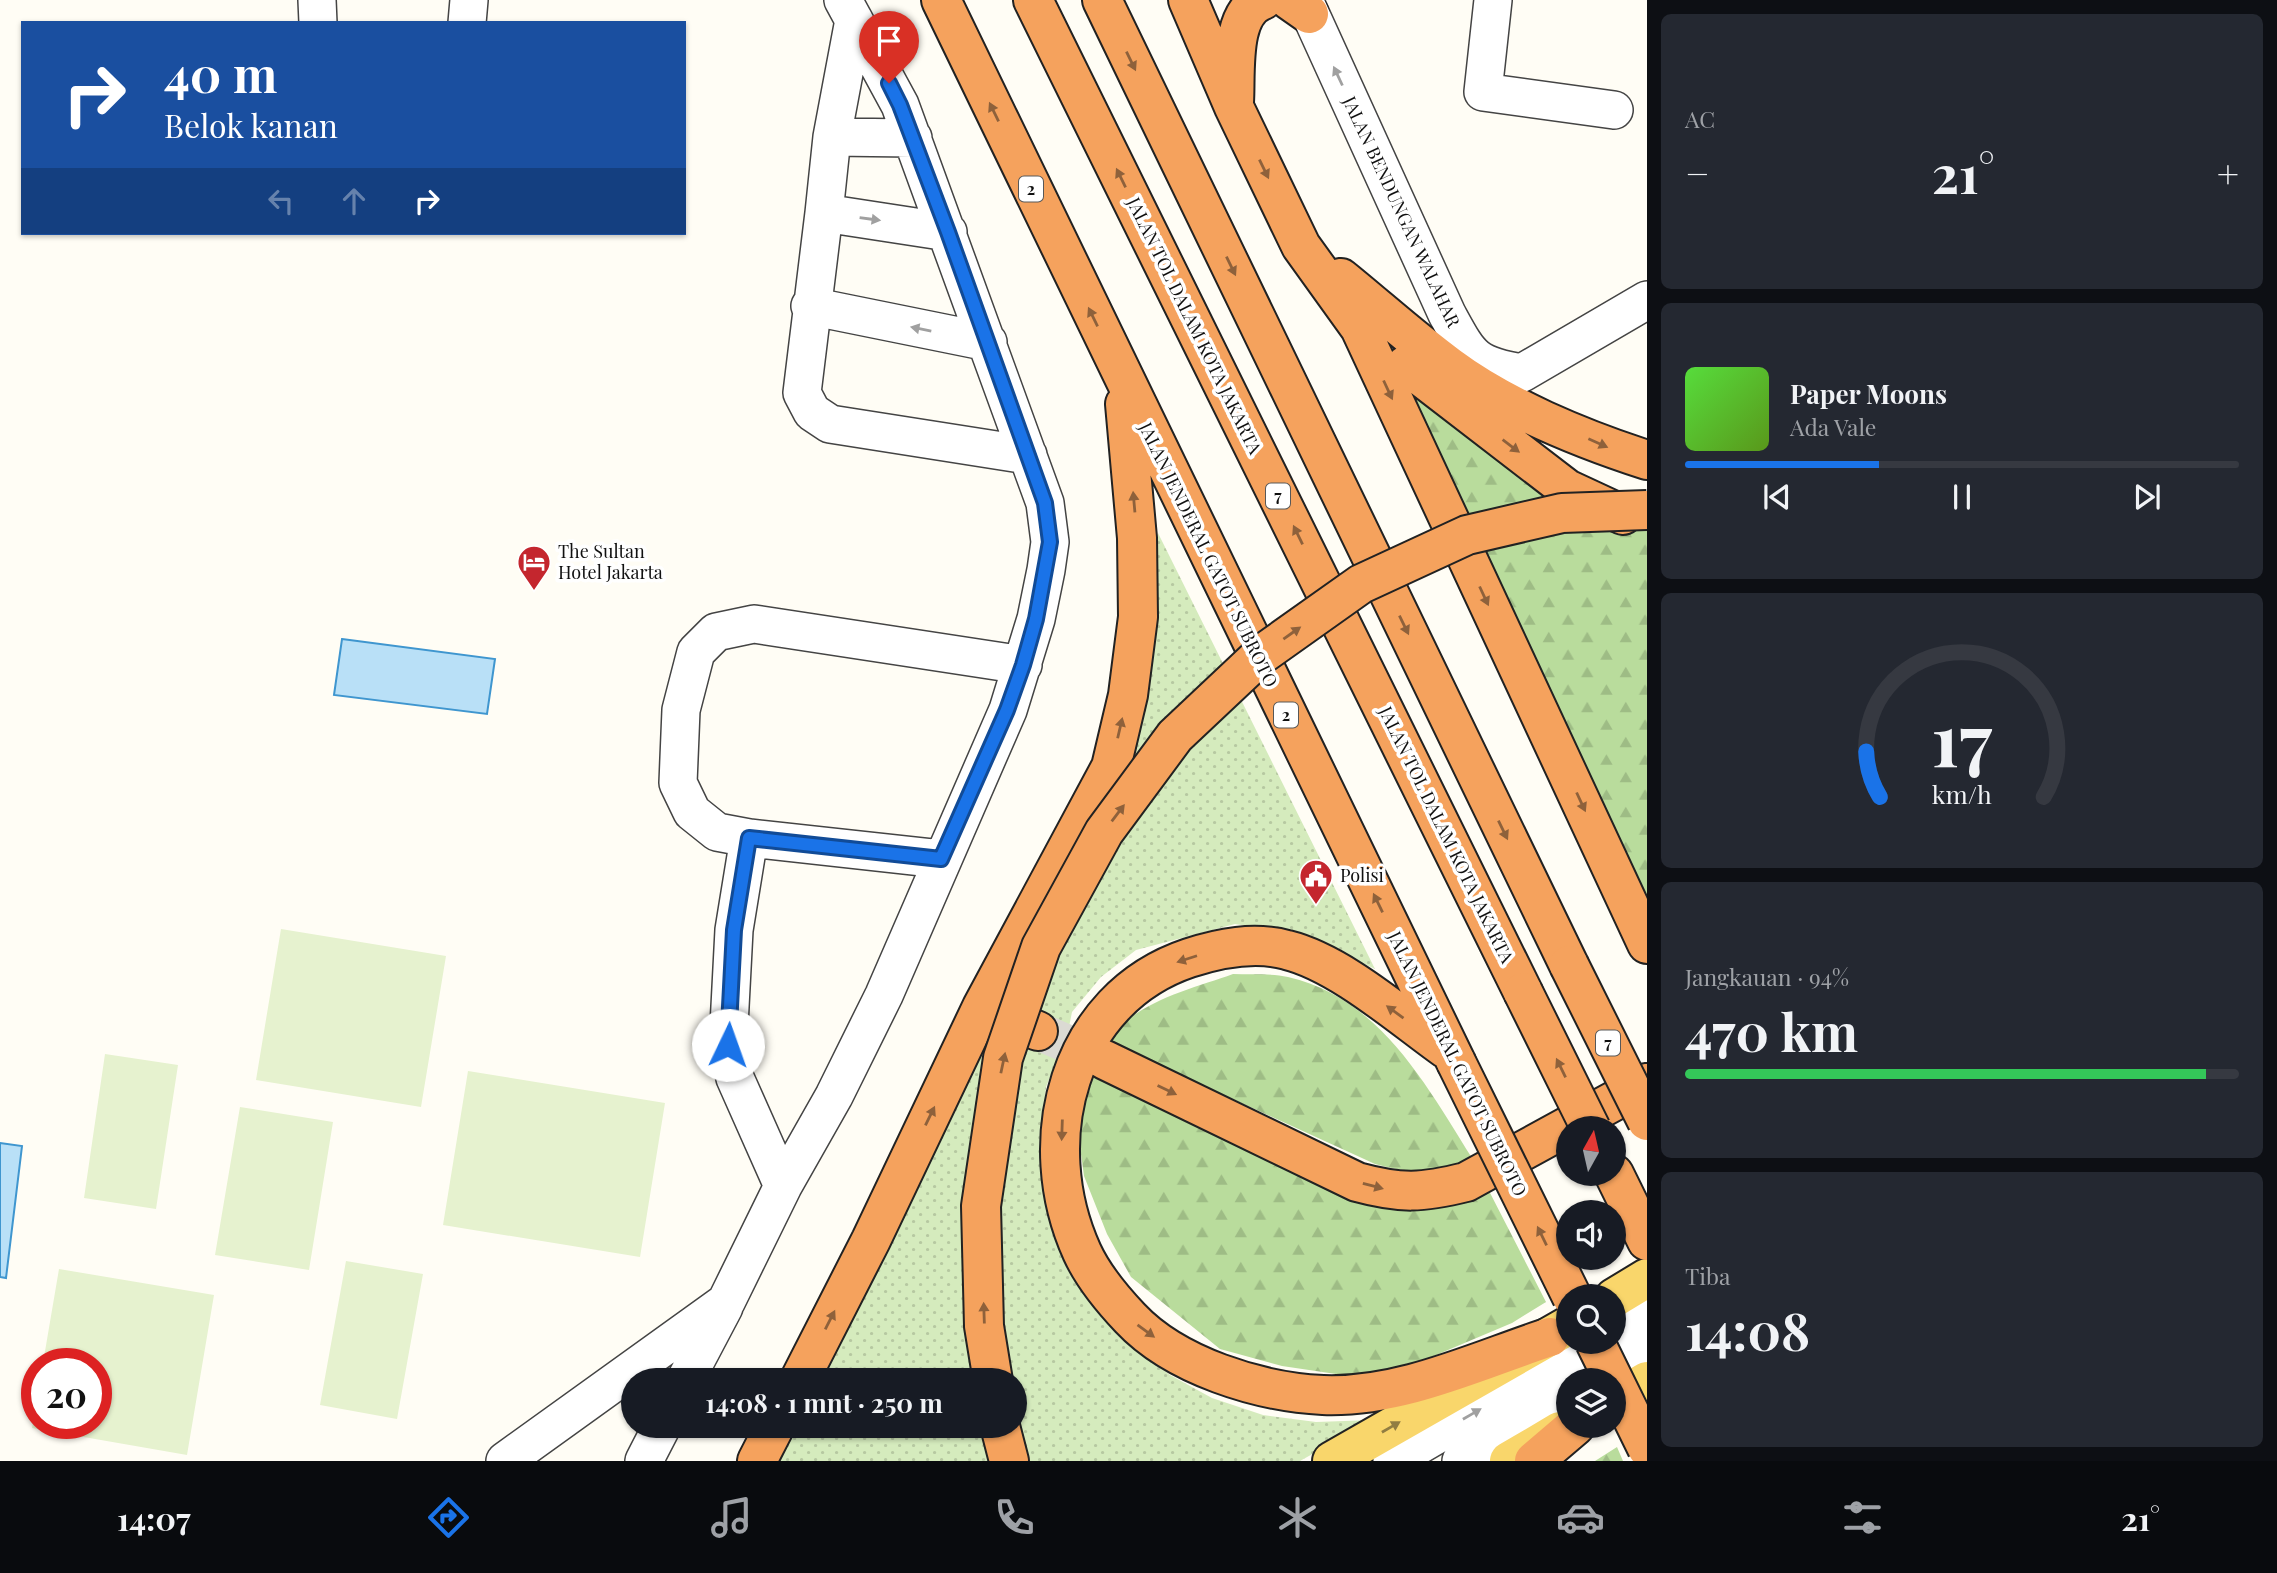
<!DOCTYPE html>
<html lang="id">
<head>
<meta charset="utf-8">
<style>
	body { margin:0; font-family:"Playfair Display",serif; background:#242831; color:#f1f3f6; height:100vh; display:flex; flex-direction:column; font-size:26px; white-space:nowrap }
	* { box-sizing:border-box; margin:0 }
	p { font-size:23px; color:#9ea1a6 }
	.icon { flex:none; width:38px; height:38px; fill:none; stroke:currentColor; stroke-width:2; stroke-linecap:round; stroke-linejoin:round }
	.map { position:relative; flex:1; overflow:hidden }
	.drawer { display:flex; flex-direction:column; gap:14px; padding:14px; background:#0d0f14; width:630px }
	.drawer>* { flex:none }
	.banner { position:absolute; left:21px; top:21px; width:665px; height:214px; border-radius:0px; box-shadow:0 2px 5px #0004; background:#1a4fa0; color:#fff; overflow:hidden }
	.needle { width:46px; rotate:8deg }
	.fabs { position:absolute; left:1556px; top:1116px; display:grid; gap:14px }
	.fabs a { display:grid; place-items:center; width:70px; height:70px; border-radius:50%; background:#171b24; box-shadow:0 2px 5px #0004; font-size:35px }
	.speed { position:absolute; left:21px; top:1348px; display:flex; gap:14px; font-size:35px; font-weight:700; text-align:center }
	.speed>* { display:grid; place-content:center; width:91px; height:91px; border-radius:50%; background:#171b24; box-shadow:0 2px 5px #0004; line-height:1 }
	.speed .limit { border:10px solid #d22; background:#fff; color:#111 }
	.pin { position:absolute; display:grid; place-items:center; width:60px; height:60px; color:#fff; margin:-72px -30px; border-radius:50% 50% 50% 0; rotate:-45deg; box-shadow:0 0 7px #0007 }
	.pin .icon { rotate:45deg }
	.me { position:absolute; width:77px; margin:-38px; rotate:3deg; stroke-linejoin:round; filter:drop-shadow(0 0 5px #0008) }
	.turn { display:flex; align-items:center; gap:24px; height:147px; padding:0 28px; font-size:32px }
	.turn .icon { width:91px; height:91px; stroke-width:2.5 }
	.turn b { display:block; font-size:49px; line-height:60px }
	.lanes { display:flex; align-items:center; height:66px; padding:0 28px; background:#0003; justify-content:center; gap:35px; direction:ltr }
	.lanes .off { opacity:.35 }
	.big { font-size:52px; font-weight:700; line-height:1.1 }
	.drawer .tile { flex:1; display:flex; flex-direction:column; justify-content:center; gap:10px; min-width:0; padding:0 24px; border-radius:10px; background:#242831 }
	.drawer .dial { align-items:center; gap:0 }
	.dial svg { height:182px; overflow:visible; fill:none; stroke:#363941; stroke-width:7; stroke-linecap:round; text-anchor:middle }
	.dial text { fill:#f1f3f6; stroke:none }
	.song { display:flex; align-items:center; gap:21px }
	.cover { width:84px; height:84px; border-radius:10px; background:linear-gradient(135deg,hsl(110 70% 55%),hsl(90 70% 35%)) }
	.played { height:7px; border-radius:4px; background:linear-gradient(90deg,#1a73e8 35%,#363941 35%) }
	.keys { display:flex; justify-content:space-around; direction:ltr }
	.heat { display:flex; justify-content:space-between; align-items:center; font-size:38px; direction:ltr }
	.charge { height:10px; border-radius:5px; background:linear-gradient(90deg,#34c759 94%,#363941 0) }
	.trip { position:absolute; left:621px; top:1368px; width:406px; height:70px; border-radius:35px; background:#171b24; box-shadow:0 2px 5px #0004; font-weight:700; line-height:70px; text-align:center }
	.menu { display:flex; height:112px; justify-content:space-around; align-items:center; background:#090b0e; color:#9ea1a6 }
	.menu .icon { width:49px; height:49px }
	.menu .active { color:#1a73e8 }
	.menu b { font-size:32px; color:#f1f3f6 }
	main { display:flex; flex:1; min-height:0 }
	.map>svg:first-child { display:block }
	.grass { fill:url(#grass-dots) }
	.forest { fill:url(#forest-firs) }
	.pitch { fill:#e6f2cf }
	.water { fill:#b9e0f7; stroke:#3f96cf; stroke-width:2 }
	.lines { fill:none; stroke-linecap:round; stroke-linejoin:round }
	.highway-tunnel { stroke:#dbdad3; stroke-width:38; stroke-dasharray:38 19; stroke-linecap:butt }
	.minor-casing { stroke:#444; stroke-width:40 }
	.major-casing { stroke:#222; stroke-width:42 }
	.highway-casing { stroke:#222; stroke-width:42 }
	.minor { stroke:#fff; stroke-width:37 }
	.major { stroke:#f9d66b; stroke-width:38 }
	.highway { stroke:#f5a25d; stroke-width:38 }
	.highway-bridge-casing { stroke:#222; stroke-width:42; stroke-linecap:butt }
	.highway-bridge { stroke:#f5a25d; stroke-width:38 }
	.oneway { fill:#8e613b }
	.oneway2 { fill:#a0a0a0 }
	.oneway3 { fill:#917d42 }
	.route-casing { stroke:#114b97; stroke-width:18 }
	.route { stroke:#1a73e8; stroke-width:12 }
	.labels { text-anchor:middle; stroke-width:7; stroke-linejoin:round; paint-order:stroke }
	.shield { fill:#fff; stroke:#585858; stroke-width:2 }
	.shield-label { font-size:16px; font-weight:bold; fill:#111 }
	.street-label { font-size:18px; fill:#111; stroke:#fff }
	.poi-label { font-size:18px; fill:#111; stroke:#fff; text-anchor:start }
</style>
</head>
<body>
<main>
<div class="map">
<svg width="1647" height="1461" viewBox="0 0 1647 1461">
	<defs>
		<pattern id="grass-dots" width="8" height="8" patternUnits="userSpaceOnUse" patternTransform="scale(1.75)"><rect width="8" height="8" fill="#d5ebbd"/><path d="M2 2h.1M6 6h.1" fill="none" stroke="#b6c8a1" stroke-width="1.8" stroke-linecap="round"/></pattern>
		<pattern id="forest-firs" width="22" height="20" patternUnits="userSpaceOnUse" patternTransform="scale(1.75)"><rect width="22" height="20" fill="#b9dc9c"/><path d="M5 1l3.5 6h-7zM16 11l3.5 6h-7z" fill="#9ebc85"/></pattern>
	</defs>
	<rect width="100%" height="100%" fill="#fffdf5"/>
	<!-- grass -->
	<path class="grass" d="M1158,533L1375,969L1304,935L1235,924L1136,950L1101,977L1072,1012L1068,1032L1046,1087L1041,1151L1056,1236L1082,1289L1117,1333L1170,1375L1212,1398L1263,1415L1316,1422L1373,1420L1300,1461H774L791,1426H1015V1381H814L1153,643Z"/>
	<!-- forest -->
	<path class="forest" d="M1360,328L1457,405L1647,527V944Z
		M1233,974C1251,975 1271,973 1288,977C1380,998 1426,1085 1472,1158C1439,1176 1409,1173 1375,1164L1108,1042C1132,1002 1192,989 1233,974Z
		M1088,1074L1363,1197L1488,1189L1546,1302L1512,1323L1391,1374H1336L1282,1366L1220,1349L1131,1277L1107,1234L1084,1176L1077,1125Z
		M1617,1447L1623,1461H1595Z"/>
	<!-- pitch -->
	<path class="pitch" d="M281,929L446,956L421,1107L256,1080Z
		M105,1054L178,1065L156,1209L84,1198Z
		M468,1071L665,1103L640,1257L443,1225Z
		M240,1107L333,1122L309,1270L215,1255Z
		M346,1261L423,1274L397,1419L320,1405Z
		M59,1269L214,1295L187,1455L32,1428L37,1400V1423H96V1363H43Z"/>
	<!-- water -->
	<path class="water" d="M342,639L495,659L487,714L334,695Z
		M0,1143L22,1146L6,1278L0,1277Z"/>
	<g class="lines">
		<!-- highway-tunnel -->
		<path class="highway-tunnel" d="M1038,1031L1105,1060"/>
		<defs>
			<path id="minor" d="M317,0L318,23
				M1304,0L1447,314C1470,356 1473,365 1522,373L1647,300
				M1493,0L1483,92L1614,110
				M467,23L469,0
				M832,137L913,138
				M824,213L832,137L854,20
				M948,232L824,213L802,393L812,412L830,424L1028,455
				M810,306L988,342
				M749,838L734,930L728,1045L735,1078L783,1186
				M941,859L749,838L717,832L692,812L678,783L681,710L696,652L716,632L754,624L1023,665
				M1614,1331L1647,1312
				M685,1381L724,1307
				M1599,1381L1647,1352
				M505,1461L726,1302L783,1186L834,1096L884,995L1008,710L1036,619L1046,570L1050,542L1045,503L900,105L843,0
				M644,1461L662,1426
				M1392,1461L1595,1342
				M1461,1461L1568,1399"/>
			<path id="major" d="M1614,1298L1647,1278
				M1614,1400L1647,1381
				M1332,1461L1568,1326
				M1509,1461L1560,1431"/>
			<path id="highway" d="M941,0L1456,1062
				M1033,0L1523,992
				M1102,0L1569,965
				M1188,0L1234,107L1301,246L1360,328L1647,944
				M1289,0L1309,14
				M1234,102C1236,72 1229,12 1263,0
				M1341,278C1377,307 1412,339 1449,366C1504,407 1582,439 1647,460
				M1406,365L1567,489L1623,515
				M984,1008L1038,1031
				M1446,1049C1401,1017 1340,963 1287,950C1254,941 1220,948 1189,958C1067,999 1032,1142 1082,1252C1093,1276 1112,1299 1130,1318C1175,1366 1259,1392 1323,1395C1401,1398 1477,1361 1550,1337
				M1105,1060L1357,1182C1401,1194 1422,1193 1466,1182L1647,1083
				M1614,1174L1647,1241
				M799,1381L871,1240L982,1007L1111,767L1128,695L1138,617L1137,538L1125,404
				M1000,1426L1009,1461
				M757,1461L775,1426
				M1534,1461L1575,1426"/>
		</defs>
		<!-- minor casing -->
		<use href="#minor" class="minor-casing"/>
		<!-- major casing -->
		<use href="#major" class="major-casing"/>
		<!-- highway casing -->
		<use href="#highway" class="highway-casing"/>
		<!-- minor -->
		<use href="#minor" class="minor"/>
		<!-- major -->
		<use href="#major" class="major"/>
		<!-- highway -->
		<use href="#highway" class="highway"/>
		<defs>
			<path id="highway-bridge" d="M1569,965L1647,1121
				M1523,992L1591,1129
				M1456,1062L1572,1297
				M1595,1342L1647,1448
				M993,1381L984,1326L981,1206L1003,1058L1041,947L1104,832L1175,736L1261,655L1361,584L1467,535L1562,513L1647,510"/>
		</defs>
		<!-- highway-bridge casing -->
		<use href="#highway-bridge" class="highway-bridge-casing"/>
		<!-- highway-bridge -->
		<use href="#highway-bridge" class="highway-bridge"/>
	</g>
	<!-- one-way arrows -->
	<defs><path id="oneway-solid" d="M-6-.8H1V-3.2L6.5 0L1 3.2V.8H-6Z" transform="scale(1.75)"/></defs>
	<g class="oneway">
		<use href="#oneway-solid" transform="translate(1131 61) rotate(64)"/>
		<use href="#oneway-solid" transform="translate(994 112) rotate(-116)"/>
		<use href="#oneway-solid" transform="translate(1264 169) rotate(64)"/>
		<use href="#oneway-solid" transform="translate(1121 178) rotate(-116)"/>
		<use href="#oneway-solid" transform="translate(1231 266) rotate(64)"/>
		<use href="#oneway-solid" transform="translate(1093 317) rotate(-116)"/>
		<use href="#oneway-solid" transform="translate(1388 390) rotate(65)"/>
		<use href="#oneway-solid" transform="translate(1598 443) rotate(24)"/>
		<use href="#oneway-solid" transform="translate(1511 446) rotate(37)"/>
		<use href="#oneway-solid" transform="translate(1134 502) rotate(-95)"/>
		<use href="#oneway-solid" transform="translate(1298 535) rotate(-116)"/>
		<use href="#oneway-solid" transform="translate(1484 596) rotate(65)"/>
		<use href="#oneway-solid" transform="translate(1404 625) rotate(64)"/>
		<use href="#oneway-solid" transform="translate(1292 633) rotate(-35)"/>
		<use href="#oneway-solid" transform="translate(1120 728) rotate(-77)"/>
		<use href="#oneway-solid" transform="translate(1581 802) rotate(65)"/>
		<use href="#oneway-solid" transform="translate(1118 813) rotate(-53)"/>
		<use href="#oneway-solid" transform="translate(1503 830) rotate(64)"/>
		<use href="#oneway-solid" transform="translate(1378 903) rotate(-116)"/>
		<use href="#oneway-solid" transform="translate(1187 959) rotate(162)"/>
		<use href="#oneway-solid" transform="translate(1395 1012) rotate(-144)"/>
		<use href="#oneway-solid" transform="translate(1003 1063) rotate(-78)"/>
		<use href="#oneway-solid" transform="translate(1561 1068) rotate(-116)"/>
		<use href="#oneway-solid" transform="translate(1167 1090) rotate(26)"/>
		<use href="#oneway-solid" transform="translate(930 1116) rotate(-64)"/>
		<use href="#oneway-solid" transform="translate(1062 1130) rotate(92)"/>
		<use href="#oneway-solid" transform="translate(1373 1186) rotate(15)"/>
		<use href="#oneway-solid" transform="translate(1542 1236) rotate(-116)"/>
		<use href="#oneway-solid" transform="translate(984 1313) rotate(-92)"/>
		<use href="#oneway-solid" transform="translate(830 1320) rotate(-63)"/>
		<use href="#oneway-solid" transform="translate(1146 1331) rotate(36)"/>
	</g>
	<g class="oneway2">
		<use href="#oneway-solid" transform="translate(1338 76) rotate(-115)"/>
		<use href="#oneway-solid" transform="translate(870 219) rotate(8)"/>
		<use href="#oneway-solid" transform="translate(921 329) rotate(-169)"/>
		<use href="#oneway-solid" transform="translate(1472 1414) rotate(-30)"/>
	</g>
	<use class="oneway3" href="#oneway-solid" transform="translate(1391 1427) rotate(-30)"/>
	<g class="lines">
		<defs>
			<path id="route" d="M728,1045L734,930L749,838L941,859L1007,710L1023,665L1036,619L1050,542L1045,503L948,232L900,105L889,83"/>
		</defs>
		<!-- route casing -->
		<use href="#route" class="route-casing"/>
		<!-- route -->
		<use href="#route" class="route"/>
	</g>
	<!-- icons -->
	<defs>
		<symbol id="hotel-pin" viewBox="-11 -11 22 30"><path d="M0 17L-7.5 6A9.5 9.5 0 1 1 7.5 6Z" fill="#c4262e" stroke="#fff"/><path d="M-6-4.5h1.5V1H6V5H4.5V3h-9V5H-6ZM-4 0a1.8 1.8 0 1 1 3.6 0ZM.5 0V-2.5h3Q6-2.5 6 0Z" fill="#fff"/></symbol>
		<symbol id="civic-pin" viewBox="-11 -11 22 30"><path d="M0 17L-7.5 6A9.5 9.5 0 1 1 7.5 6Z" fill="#c4262e" stroke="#fff"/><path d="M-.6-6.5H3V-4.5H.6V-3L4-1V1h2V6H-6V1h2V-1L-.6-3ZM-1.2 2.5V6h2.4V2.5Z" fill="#fff"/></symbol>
	</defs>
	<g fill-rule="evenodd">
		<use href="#hotel-pin" x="515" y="543" width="38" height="52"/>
		<use href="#civic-pin" x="1297" y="857" width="38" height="52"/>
	</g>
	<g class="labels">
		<!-- shield labels -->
		<g class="shield">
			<rect x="1019" y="176.5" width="24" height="25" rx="5"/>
			<rect x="1266" y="483.5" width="24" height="25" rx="5"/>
			<rect x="1274" y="702.5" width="24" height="25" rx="5"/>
			<rect x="1596" y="1030.5" width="24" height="25" rx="5"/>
		</g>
		<g class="shield-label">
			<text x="1031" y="195">2</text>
			<text x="1278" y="502">7</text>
			<text x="1286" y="721">2</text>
			<text x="1608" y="1049">7</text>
		</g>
		<!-- street labels -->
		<g class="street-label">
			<text transform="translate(1401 212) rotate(65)" y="6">JALAN BENDUNGAN WALAHAR</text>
			<text transform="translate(1194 326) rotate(64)" y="6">JALAN TOL DALAM KOTA JAKARTA</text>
			<text transform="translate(1208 555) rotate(64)" y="6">JALAN JENDERAL GATOT SUBROTO</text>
			<text transform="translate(1446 835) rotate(64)" y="6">JALAN TOL DALAM KOTA JAKARTA</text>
			<text transform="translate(1457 1064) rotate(64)" y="6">JALAN JENDERAL GATOT SUBROTO</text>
		</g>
		<!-- poi labels -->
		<g class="poi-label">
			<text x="558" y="558">The Sultan<tspan x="558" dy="21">Hotel Jakarta</tspan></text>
			<text x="1340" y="882">Polisi</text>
		</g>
	</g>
</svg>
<div class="fabs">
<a><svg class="needle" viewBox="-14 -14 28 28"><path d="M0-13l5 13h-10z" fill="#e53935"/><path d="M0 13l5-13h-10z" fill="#9ea1a6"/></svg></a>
<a><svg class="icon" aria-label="sound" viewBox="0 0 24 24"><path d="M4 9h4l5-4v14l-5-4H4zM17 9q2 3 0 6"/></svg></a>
<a><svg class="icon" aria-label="search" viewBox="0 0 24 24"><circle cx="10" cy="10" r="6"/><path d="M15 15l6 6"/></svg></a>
<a><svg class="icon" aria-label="layers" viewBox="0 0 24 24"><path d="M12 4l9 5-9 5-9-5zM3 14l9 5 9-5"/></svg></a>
</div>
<div class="speed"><div class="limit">20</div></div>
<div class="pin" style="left:889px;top:83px;background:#d93025"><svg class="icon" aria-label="arrive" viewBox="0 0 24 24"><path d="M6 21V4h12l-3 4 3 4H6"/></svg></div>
<svg class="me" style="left:728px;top:1045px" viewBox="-20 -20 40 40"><circle r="19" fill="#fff"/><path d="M0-13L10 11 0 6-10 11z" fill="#1a73e8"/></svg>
<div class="trip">14:08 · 1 mnt · 250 m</div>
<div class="banner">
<div class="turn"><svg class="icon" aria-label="right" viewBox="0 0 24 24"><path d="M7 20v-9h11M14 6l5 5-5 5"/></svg><div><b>40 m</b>Belok kanan</div></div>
<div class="lanes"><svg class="icon off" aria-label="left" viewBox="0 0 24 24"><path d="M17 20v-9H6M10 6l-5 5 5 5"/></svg><svg class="icon off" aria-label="ahead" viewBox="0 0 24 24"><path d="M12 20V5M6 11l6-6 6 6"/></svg><svg class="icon" aria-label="right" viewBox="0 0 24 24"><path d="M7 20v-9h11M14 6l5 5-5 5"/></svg></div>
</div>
</div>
<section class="drawer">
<div class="tile"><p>AC</p>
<div class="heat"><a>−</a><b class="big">21°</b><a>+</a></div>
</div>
<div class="tile">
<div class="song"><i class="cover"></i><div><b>Paper Moons</b><p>Ada Vale</p></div></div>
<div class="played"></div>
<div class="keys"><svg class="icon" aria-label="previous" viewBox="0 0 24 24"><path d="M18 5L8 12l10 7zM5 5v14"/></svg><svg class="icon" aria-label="pause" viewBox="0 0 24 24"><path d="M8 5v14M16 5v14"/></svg><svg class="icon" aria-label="next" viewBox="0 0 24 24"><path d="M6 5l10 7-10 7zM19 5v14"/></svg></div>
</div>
<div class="tile dial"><svg viewBox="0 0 100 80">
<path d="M14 69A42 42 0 1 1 86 69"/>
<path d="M14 69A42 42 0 0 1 8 49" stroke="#1a73e8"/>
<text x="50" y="56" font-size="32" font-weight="700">17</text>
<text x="50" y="72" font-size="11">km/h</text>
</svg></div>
<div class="tile"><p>Jangkauan · 94%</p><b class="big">470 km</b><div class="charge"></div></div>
<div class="tile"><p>Tiba</p><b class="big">14:08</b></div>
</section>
</main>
<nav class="menu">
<b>14:07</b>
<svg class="icon active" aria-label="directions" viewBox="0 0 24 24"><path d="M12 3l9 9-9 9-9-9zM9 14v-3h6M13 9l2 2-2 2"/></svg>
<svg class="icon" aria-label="music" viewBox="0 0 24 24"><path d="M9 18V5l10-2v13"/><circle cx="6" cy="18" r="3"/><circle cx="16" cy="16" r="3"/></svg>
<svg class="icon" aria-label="phone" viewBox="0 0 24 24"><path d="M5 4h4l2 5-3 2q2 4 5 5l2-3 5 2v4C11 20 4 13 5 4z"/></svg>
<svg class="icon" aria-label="climate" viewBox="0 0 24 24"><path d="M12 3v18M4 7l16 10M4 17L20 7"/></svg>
<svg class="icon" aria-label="car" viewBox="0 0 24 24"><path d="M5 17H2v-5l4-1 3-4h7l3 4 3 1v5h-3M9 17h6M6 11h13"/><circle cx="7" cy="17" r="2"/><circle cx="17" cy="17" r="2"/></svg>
<svg class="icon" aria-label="filters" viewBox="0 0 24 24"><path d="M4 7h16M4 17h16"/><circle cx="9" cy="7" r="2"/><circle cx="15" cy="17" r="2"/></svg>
<b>21°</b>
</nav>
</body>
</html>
